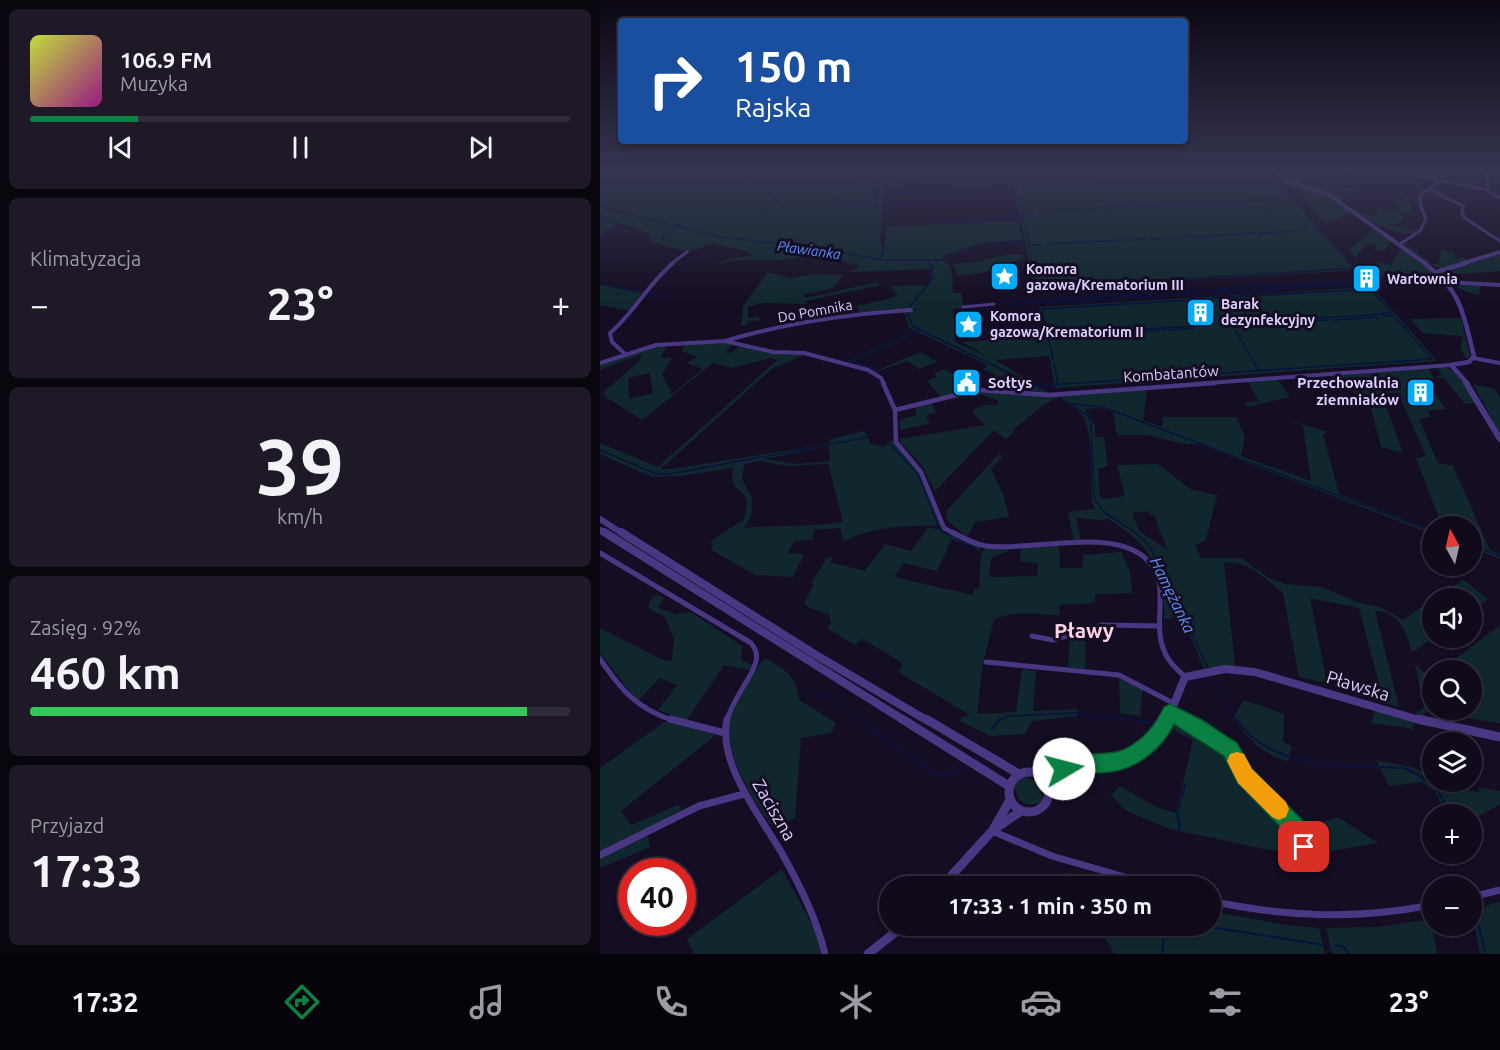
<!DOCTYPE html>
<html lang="pl">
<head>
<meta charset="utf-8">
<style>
	body { margin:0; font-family:Ubuntu,sans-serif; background:#1e1827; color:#f1f3f6; height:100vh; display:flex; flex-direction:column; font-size:22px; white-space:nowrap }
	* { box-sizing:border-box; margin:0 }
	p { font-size:20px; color:#9c9aa2 }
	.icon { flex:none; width:33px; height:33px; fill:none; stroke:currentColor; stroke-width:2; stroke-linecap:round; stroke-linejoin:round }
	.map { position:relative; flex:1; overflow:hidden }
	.drawer { display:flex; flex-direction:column; gap:9px; padding:9px; background:#09060e; width:600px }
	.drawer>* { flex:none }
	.top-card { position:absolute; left:18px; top:18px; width:570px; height:126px; border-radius:6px; box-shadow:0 3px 9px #0003,0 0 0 2px #302b39; background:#1a4fa0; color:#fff; overflow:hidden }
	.needle { width:39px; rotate:352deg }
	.fabs { position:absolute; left:822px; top:516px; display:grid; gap:12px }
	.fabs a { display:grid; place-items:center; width:60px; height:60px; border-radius:50%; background:#100a1a; box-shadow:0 3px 9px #0003,0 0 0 2px #302b39; font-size:30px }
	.speed { position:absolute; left:18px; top:858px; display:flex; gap:12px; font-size:30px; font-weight:700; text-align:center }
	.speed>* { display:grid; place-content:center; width:78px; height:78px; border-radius:50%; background:#100a1a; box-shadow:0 3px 9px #0003,0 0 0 2px #302b39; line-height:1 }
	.speed .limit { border:9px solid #d22; background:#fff; color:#111 }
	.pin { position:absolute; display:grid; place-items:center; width:51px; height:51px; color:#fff; margin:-26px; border-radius:12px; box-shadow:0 3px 9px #0006 }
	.me { position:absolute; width:66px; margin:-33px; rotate:82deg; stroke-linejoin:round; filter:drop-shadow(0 0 4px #0008) }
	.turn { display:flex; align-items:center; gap:21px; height:126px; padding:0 18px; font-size:27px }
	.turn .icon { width:78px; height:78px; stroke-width:2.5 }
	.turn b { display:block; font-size:42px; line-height:51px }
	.big { font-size:45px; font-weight:700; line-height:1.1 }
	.drawer .card { flex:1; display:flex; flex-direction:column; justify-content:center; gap:9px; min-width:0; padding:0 21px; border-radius:9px; background:#1e1827 }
	.drawer .dial { align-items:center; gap:0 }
	.dial b { font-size:78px; line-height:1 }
	.song { display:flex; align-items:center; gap:18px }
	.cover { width:72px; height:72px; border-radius:9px; background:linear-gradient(135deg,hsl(70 70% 55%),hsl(310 70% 35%)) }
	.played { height:6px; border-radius:3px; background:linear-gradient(90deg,#0b8043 20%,#302b39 20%) }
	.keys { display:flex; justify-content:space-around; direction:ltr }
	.heat { display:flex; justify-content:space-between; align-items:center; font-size:33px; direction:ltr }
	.charge { height:9px; border-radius:4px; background:linear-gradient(90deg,#34c759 92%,#302b39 0) }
	.trip { position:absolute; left:279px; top:876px; width:342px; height:60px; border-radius:30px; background:#100a1a; box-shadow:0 3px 9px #0003,0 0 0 2px #302b39; font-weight:700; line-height:60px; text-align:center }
	.dock { display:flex; height:96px; justify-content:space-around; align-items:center; background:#06040a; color:#9c9aa2 }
	.dock .icon { width:42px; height:42px }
	.dock .on { color:#0b8043 }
	.dock b { font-size:27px; color:#f1f3f6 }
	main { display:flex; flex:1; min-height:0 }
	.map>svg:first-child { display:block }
	.green { fill:#10282d; fill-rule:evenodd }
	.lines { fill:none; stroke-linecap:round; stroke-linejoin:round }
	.stream-far1 { stroke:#081140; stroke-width:1.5 }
	.stream { stroke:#081140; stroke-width:2 }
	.pedestrian { stroke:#4a3783; stroke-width:3 }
	.minor-far4 { stroke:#4a3783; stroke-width:3 }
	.minor-far3 { stroke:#4a3783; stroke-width:4 }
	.minor-far2 { stroke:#4a3783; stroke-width:4.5 }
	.minor-far1 { stroke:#4a3783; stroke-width:5 }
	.minor { stroke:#4a3783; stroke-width:7 }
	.tertiary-far4 { stroke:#4a3783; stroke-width:4 }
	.tertiary-far3 { stroke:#4a3783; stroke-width:4.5 }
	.tertiary-far2 { stroke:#4a3783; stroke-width:6 }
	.tertiary-far1 { stroke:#4a3783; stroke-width:8 }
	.tertiary { stroke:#4a3783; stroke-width:9 }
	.route { fill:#0b8043; stroke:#07532c; stroke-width:1.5 }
	.slow { fill:#f59e0b }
	.labels { text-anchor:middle; stroke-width:6; stroke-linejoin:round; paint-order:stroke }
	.far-water-label { font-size:14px; font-style:italic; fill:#5d91ff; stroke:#150d23 }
	.far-poi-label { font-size:14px; font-weight:bold; fill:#dfcfff; stroke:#150d23; text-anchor:start }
	.far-street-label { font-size:14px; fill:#dfcfff; stroke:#150d23 }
	.street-label { font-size:15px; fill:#dfcfff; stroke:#150d23 }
	.poi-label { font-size:15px; font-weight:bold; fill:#dfcfff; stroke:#150d23; text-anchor:start }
	.water-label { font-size:16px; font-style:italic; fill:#5d91ff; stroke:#150d23 }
	.near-street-label { font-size:18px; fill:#dfcfff; stroke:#150d23 }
	.near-quarter-label { font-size:21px; font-weight:bold; fill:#ffd1e4; stroke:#150d23 }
</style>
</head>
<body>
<main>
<section class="drawer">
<div class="card">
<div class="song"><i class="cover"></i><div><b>106.9 FM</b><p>Muzyka</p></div></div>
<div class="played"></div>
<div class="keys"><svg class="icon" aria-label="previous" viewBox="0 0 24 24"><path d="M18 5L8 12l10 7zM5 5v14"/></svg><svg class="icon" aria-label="pause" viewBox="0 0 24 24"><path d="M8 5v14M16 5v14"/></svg><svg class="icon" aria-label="next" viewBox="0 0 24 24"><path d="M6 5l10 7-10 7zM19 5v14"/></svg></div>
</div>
<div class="card"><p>Klimatyzacja</p>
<div class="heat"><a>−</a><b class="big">23°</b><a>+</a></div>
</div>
<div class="card dial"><b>39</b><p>km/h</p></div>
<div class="card"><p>Zasięg · 92%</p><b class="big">460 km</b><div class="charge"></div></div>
<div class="card"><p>Przyjazd</p><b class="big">17:33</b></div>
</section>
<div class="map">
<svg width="900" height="954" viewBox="0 0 900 954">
	<rect width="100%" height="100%" fill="#150d23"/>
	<!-- green -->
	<path class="green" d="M0,168H286L280,240L281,246L284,248L287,227L418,221L422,240L385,242L346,255L342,259C355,265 352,280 353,293H362L363,308L353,309L355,342L392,359L362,342L444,336L439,307L772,287L837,361L455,388L449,356L395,360L451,393L447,394L408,390L412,382L383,369L388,365L318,332L254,361L278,370L321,352L337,362L319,369L308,361L276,372L247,361L315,331L309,327L304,312L321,309H288L259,313L257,306L298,296L290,286L327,285L331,279V269L249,272L260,266L222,255L178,260H136L115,265L129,259L153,255L144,250L112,244L88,252L51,242L48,233L19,223L0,238Z
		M351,168H408C402,176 362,178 350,177C346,176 344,173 341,173C331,171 308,185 298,189L292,187L293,176C312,172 335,175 351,168Z
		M667,168L757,270L435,289L412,179Z
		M689,168L720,169L709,172L713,176L710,177L724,186H737L721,188L724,190L751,188L756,192L769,190L750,194L742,200C725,192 700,188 684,177L695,174Z
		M389,177V181L396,186L361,189L353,187L355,184L366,182L355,178Z
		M690,184L730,197L791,241L784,252L775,250L776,245L767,243L755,258L749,250L774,228L750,212L726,224Z
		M807,197L814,216L798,213L805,221H799L798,225L787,223V225L819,231C802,240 774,223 760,213L780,216L775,210L778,207L799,211L801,207L792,204Z
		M805,243H808L807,246L814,249V251L818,250L817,253L833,264H838L842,249L855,254V260L863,257L868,261L841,270L829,263L834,268L804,245Z
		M803,249L835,273C823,279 798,284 786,278L823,275L773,277L770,274L778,261L791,265L800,250Z
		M410,254L423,255V258C402,266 381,276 358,275L352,264L374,262Z
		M900,254V271L858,274L859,283L881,285L879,295C865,292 851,287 845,273Z
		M168,272L191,278L211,274L243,275L233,288L203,295L205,298L278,282L280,285L206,301L208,304L163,303L148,307V318L159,316L160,320L147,322V325L141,326L143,306Z
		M0,284L43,292L30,311L0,305Z
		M861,318L870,356L867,359L860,348L863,336L823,333L810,319Z
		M121,342L133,344L124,353L133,352L140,345L166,353L204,355L173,368L61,469H72L228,444L230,439L264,431L271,444L284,447L292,440L320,474L342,526C306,525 276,526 244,541L240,528L214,530L212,540L194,541L188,553L204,554L193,577L155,575L111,550L113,544L110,542L144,519C145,514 147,508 147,503C145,486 129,494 133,468L80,476L52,477L0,454V443L58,467L177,360L171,358L132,368L113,363L42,420L3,395L5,391L39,361L42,354L0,370V364L47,347L68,345L60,357L72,358L62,374L72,394L103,369L87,363L97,357L81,351L85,345ZM50,373L53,393L29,399L28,378ZM228,446L230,461L195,464L164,459ZM160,461L187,466L228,464L243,522C210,527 178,525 144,528L151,517L152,498L142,479L144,464Z
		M841,367C861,369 869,387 878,403L865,404L844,378H838L836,376L842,375L839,370H835Z
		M828,368L834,379L826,380L846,409L827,411L831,417L819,419L838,463L853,466L890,550L900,554V559L872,548V526H842L816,458L826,456L798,393H781L803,453L781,447L771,408L763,393L755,394L741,375Z
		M345,369L360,379L364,390L341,397L327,381L337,377L334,373Z
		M677,379L690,397L647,407L645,402L659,401L647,381Z
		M873,384L895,389L900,398V434Z
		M547,390L543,420L562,427L563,417H636L645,436L641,456L711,481L703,426L689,421L726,431L727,433L723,434L739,494L832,530V534L598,444H584L548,435H517L513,412L502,408L484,409L495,425V437H504L508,466L498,469L500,498L507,499L525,496L517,465L558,464L590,489L617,495L606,540L595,545L601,558H641L669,578L685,584L721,587L757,602L780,607L803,620L832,599L833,638L812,652C807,634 799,610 775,611L799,707L784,703L759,608L710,598L727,683L699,677L683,593C666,580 646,558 624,563L635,666L604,668L582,617L564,619C566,568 549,544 507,518L503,520L476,518L481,541H474L468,512L495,509L492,502C491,481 494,429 481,414C475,407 466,403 458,398C441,403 428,419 414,429L413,433L406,439L394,430L335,491L321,464L301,443L300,439L385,425L375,415L373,410L383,405H398L399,401L374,392L427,395ZM548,511L550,515H554L567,549L540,532L532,513Z
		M332,402L336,413L326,415L329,424L300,430V420L316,415V406Z
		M399,454L403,456L391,469L403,494L409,517L375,522L367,537L347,520V510Z
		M328,528L343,529L381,547L379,550L352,539L337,571L304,563L294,577L373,595L374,589H379L381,555L385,548L406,547L409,551C389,560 392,550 389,577L437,576L438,563L420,562L421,547L459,545L460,568H483V555L521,552L530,572L532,593L495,594V603L459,605L460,615C433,615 423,609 394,619L382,668L377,714L416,712L422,669L436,671L433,711L477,709V716L432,721L425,734L390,736L360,721L361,717L370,715L298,672L303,663L262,639L255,645L227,628L231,622L229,614L209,608L204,603L214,584L211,583L227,558L233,557L230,562L265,571L285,544L311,551Z
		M863,580L888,599L872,611V598H833Z
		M57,594L64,598L58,608L76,614L91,612L142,646L141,660L153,665L150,670L124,665L86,721L58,710L77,685L60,678L39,700L33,696L0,653V628L65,661L72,660L74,638L64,616L49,609V602Z
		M900,625V723L826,712L822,716L815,713L824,708L815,664L830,678L832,677V710H872V670H841Z
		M485,633V669L468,667L470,638Z
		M165,658C185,670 196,674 199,700L236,723L231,733L201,738L195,818L173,827C155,806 121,747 130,718C137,698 151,674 165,658Z
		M519,678L543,690L540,716L520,713Z
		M644,700L684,714L683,742L692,746L688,761C663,756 647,737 633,718Z
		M775,710L815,722L812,731L808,728L771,723Z
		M66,721L116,735L21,811L31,825L78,805L83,809L14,847L0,852V768Z
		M579,721L628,749L698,836L704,853L669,850L570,829L527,811L511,795L520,786L556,807L576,813L593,740L570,728Z
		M776,760L815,768L832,778V782L841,787L879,792V787L900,791V804L872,820V814H846L836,793L823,782L789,786Z
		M427,777L435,781L444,799L438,804H425L419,799L413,785L415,780Z
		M738,817L778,843L713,854L701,829Z
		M48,836L50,847L0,868V857Z
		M182,869L219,938L221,954H94L87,939Z
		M471,873L515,886H448Z
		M900,902V954H880L875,928L877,914L887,905Z
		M611,911L685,925L719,928L725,954H514L498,926H610Z
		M831,919L837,954H732L726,928L778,927Z"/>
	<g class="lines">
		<!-- stream-far1 -->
		<path class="stream-far1" d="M139,168L141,170
			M228,168L240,175L254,174L259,180L276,178L280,184L276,188L280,191L273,194
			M659,169L666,168L755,269
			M412,170L454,168
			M143,171L168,189L178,203
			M614,171L655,169
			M568,173L610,171
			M544,174L564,173
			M380,175L465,172
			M429,175L466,173
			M520,175L540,174
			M414,176L426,231
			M473,177L516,175
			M332,178L374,176
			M416,179H427
			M431,179L470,177
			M319,184V180L323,179L425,175
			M318,191L328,190
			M289,193L315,192
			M320,194L417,190
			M289,199L315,198
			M685,199H692
			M233,200L280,207L274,203L277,200L274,195
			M636,201L681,199
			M587,204L632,201
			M561,205L582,204
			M535,206L557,205
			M0,207L121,237L235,251L282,260H344
			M485,209L531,206
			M439,211L480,209
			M421,212L434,211
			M0,220L18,224L0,237
			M321,222L422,216
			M285,226L292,168
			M712,230H719
			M426,232L437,287L477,285
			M69,233L78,227
			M659,233L707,230
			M64,235L62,237L64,241
			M606,236L655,233
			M579,237L602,236
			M551,239L574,238
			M447,244L546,239
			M429,245H440
			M349,258L381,244L423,241
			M277,259L282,256L285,227
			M744,269H754
			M601,278L742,269
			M0,284L41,293
			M481,285L596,278
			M690,285L760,281
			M607,290L685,285
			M610,293L766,283
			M46,294L65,297
			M474,298L602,290
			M612,298L771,289L792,313
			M636,298L650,322L753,316
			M619,299L625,311
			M601,300L611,319
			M401,302L469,298
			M409,305L603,293
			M308,309L333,278L332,267L328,262
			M307,312L312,326L449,392
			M757,316L791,313
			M733,320L777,317
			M707,321L728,320
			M681,323L703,322
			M655,325L677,323
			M570,330L594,328
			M636,331L652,359
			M480,333L596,326
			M449,335L465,334
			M490,335L566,330
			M449,337H461
			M464,337L467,336
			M453,360L442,309L607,299
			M653,361L659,371
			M454,363L458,385
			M278,371L250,361L320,330
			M434,386L832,359L794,316H783
			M458,397L488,416L491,424L494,499L505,513L536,533L549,545L609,670
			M471,404L503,407L832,531
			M289,443L318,474L338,525
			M0,450L56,474H70L269,437
			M341,530L351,536
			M357,539L376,549
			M872,545L900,556
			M612,675L637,721
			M210,692L228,698L260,721
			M399,721L408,716L474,713L539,721"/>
		<!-- stream -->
		<path class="stream" d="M258,719L334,774L351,776L365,765
			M527,719L557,723
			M636,719C672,772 748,765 804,768C828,778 841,789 849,814
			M392,729L400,719
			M578,833L580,824L577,816L585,784
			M575,848L577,843
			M867,879L869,886
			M569,883L571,874
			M872,901L886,954
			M605,926L724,945
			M735,945L744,947L749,954
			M562,954L565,926"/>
		<!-- pedestrian -->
		<path class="pedestrian" d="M363,307L394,304"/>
		<!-- minor-far4 -->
		<path class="minor-far4" d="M779,168L884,189L900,198
			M884,168L888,179L887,190
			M690,182L711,176L780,168
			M828,189L863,206L862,214L866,219L900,241
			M800,244L820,231L826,219L820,204V195L839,181L849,168
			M71,264L87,252"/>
		<!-- minor-far3 -->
		<path class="minor-far3" d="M847,282L900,285
			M125,341C185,323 249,314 311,310
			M25,354L12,342L10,333C34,313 48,284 73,263
			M873,358L900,363
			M0,363L56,345L125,341L173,352L204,353L268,370L281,378L284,384
			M595,384L851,365"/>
		<!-- minor-far2 -->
		<path class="minor-far2" d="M283,383L295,410L296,442L321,472L344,528L355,534
			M295,410L377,390L449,395L615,383"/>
		<!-- minor-far1 -->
		<path class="minor-far1" d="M352,532C363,538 374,544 386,546C429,552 508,527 544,557C573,581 552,618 563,648C567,661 576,668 585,677
			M0,553L151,643C155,648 158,654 156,661C152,679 132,698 127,721
			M432,636L453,640L503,625L560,626
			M0,659C22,691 36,708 74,721
			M386,662L519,675L573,703
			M570,713L583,721"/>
		<!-- minor -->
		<path class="minor" d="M70,719L125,733
			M127,719C117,765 163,819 184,857C201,888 217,920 225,954
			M581,719L630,749L645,776L695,828L704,847
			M392,831L452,856L556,886
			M0,855L99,806L144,794
			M872,897L900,890
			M610,901C688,917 754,920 832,905"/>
		<!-- tertiary-far4 -->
		<path class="tertiary-far4" d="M674,168L686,181L731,196L826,264
			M861,264L900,252"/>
		<!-- tertiary-far3 -->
		<path class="tertiary-far3" d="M824,263C862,291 863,313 874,356L869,362L851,365
			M837,272L866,263
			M851,365L868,384"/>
		<!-- tertiary-far2 -->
		<path class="tertiary-far2" d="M866,383L900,439
			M0,519L23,534
			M0,530L6,534"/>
		<!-- tertiary-far1 -->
		<path class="tertiary-far1" d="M4,532L305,721
			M21,532L216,655L328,721
			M567,721L585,677L625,669L655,672L823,721"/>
		<!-- tertiary -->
		<path class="tertiary" d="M302,719L409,786
			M326,719L419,774
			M818,719L900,737
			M409 792a20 20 0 1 1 40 0a20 20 0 1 1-40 0Z
			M442,775C460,764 477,767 496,765C527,763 554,747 568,719
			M447,781L469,766
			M394,828L410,800
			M342,886L392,831L421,811
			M268,954L303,926"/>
	</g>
	<!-- sky -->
	<linearGradient id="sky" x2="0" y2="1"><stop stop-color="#0c0713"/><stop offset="0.56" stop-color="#353550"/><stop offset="1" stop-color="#353550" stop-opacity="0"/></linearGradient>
	<rect width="900" height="301" fill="url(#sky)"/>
	<!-- route -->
	<path class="route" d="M570,704L602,720L637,743L652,769L702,820L715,847L712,854L704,858L697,854L688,835L638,783L624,756L574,724C563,748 537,769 510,772C494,774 479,772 464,778L457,776L455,769C465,745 507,760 527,748C544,739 556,724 564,707Z"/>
	<!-- slow -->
	<path class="slow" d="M637,752L644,754L652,769L686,802L689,809L686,817L679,820L672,817L638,783L627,761L630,754Z"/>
	<!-- icons -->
	<defs>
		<symbol id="sight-square" viewBox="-11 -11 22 22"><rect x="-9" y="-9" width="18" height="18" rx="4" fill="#00acfa" stroke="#150d23"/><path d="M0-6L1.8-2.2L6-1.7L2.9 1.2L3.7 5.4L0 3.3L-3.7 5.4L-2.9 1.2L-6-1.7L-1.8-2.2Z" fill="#fff"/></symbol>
		<symbol id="building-square" viewBox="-11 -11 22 22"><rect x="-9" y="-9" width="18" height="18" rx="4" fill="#00acfa" stroke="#150d23"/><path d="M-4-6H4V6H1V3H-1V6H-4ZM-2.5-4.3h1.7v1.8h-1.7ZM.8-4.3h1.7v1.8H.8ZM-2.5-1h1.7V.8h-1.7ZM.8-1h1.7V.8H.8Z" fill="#fff"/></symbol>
		<symbol id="civic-square" viewBox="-11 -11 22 22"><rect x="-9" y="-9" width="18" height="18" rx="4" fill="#00acfa" stroke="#150d23"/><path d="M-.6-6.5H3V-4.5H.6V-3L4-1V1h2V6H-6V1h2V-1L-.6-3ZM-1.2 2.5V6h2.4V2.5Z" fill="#fff"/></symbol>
	</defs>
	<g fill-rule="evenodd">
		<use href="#sight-square" x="388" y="260" width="33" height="33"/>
		<use href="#building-square" x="750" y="262" width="33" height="33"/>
		<use href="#building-square" x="584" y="296" width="33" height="33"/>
		<use href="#sight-square" x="352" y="308" width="33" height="33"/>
		<use href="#civic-square" x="350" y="366" width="33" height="33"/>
		<use href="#building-square" x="804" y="376" width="33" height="33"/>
	</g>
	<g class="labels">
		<!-- far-water labels -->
		<g class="far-water-label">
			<text transform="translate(209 250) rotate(8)" y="5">Pławianka</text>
		</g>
		<!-- far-poi labels -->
		<g class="far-poi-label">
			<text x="426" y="274">Komora<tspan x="426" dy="16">gazowa/Krematorium III</tspan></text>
			<text x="787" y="284">Wartownia</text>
			<text x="621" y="309">Barak<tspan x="621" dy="16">dezynfekcyjny</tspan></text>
			<text x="390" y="321">Komora<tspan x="390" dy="16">gazowa/Krematorium II</tspan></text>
		</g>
		<!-- far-street labels -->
		<g class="far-street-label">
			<text transform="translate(215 311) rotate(-10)" y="5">Do Pomnika</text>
		</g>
		<!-- street labels -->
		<g class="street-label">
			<text transform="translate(571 374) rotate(-4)" y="5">Kombatantów</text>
		</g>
		<!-- poi labels -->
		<g class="poi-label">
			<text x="388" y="388">Sołtys</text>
			<text x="799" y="388" text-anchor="end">Przechowalnia<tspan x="799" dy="17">ziemniaków</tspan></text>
		</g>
		<!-- water labels -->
		<g class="water-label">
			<text transform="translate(573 595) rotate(64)" y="6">Hamężanka</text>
		</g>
		<!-- near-street labels -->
		<g class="near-street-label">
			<text transform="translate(758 686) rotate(17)" y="6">Pławska</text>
			<text transform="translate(174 810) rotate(60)" y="6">Zaciszna</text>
		</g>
		<!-- near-quarter labels -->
		<g class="near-quarter-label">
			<text x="484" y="638">Pławy</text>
		</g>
	</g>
</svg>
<div class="fabs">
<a><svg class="needle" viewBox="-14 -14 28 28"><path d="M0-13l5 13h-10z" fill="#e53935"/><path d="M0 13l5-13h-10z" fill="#9c9aa2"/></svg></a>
<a><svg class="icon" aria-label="sound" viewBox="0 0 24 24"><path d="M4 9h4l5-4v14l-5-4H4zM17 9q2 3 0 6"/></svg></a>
<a><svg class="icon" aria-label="search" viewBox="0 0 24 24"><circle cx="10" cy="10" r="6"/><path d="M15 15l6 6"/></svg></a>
<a><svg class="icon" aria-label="layers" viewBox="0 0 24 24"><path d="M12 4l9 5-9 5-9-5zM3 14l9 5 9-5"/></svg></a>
<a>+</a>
<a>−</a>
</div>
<div class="speed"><div class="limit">40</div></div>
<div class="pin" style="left:704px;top:847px;background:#d93025"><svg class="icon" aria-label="arrive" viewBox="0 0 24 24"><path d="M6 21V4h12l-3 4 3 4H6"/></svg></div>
<svg class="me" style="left:464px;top:769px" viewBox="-20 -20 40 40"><circle r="19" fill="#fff"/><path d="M0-13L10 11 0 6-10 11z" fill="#0b8043"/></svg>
<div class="trip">17:33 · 1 min · 350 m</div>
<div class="top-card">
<div class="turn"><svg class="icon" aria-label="right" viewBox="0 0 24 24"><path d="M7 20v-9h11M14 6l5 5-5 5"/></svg><div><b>150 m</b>Rajska</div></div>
</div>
</div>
</main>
<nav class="dock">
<b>17:32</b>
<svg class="icon on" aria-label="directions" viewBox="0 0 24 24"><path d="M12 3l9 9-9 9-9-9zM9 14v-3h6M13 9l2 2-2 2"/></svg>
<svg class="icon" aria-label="music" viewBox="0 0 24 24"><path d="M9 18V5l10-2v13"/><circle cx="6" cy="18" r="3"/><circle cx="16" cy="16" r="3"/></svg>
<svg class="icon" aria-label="phone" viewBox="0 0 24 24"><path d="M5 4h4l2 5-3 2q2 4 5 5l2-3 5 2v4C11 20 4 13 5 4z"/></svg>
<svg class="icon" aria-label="climate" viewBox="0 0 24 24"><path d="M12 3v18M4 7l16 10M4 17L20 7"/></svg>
<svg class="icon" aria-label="car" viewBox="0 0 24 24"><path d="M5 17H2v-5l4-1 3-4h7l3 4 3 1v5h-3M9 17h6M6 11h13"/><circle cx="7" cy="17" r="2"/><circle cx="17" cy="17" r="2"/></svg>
<svg class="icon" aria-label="filters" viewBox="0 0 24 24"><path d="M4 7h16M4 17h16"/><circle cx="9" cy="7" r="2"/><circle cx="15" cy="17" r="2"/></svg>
<b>23°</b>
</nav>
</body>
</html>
